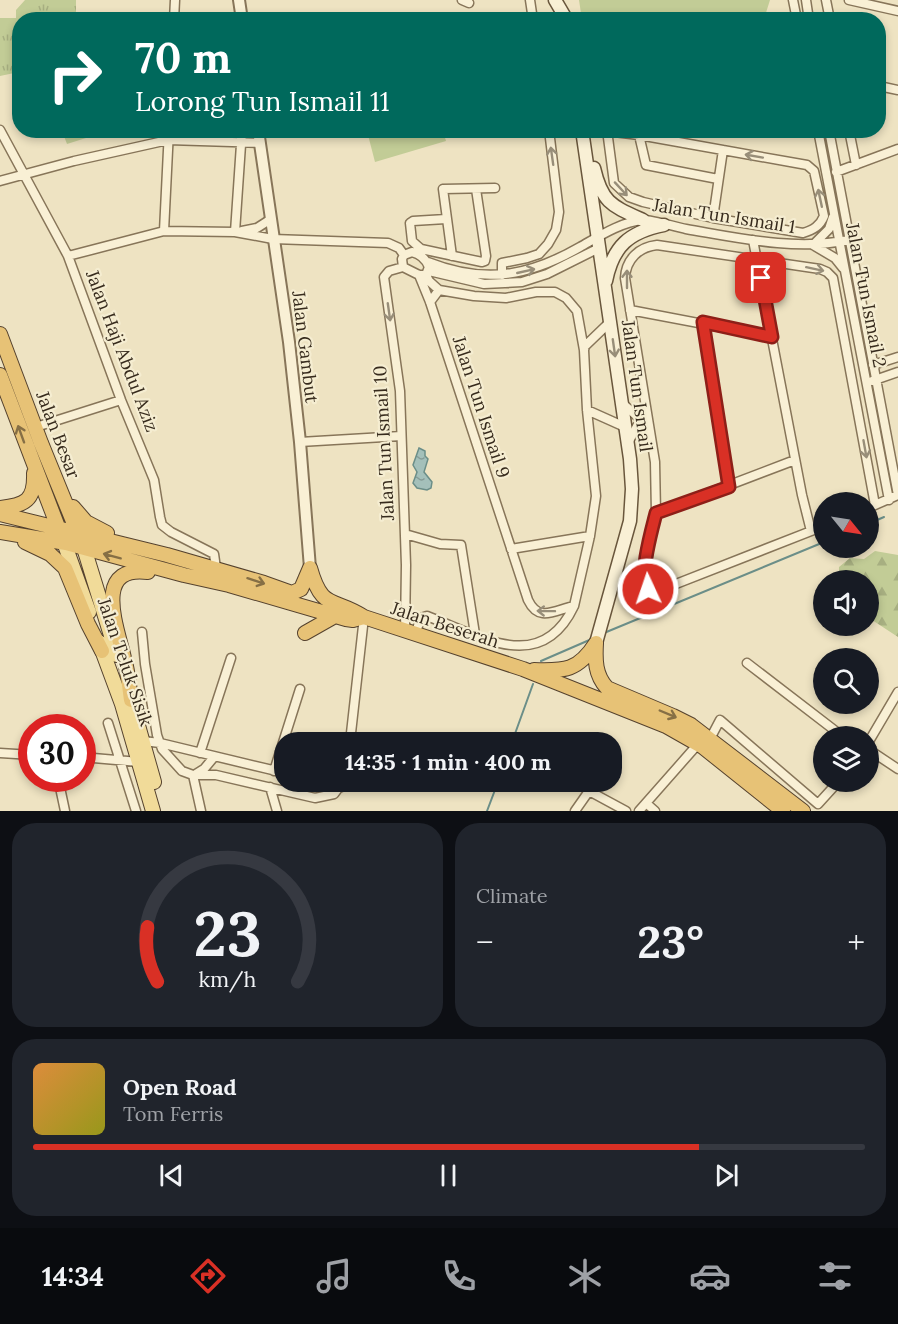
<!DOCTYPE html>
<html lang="en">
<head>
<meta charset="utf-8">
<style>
	body { margin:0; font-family:Lora,serif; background:#20242c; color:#f1f3f6; height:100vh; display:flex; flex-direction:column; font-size:22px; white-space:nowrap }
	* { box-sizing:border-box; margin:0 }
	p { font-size:20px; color:#9ea1a6 }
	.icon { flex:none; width:33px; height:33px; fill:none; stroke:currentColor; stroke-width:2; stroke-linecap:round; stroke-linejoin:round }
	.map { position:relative; height:811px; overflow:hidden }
	.panel { display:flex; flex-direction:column; gap:12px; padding:12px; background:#0d0f14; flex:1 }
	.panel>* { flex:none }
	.banner { position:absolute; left:12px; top:12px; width:874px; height:126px; border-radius:24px; box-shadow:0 3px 9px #0003; background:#00695c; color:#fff; overflow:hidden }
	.needle { width:39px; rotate:120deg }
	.tools { position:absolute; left:813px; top:492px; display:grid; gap:12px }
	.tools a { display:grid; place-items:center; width:66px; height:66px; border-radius:50%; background:#171b24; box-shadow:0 3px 9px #0003; font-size:30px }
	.speed { position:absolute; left:18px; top:714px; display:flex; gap:12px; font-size:30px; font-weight:700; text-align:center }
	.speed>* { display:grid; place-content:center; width:78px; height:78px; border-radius:50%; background:#171b24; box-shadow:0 3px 9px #0003; line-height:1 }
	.speed .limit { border:9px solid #d22; background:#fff; color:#111 }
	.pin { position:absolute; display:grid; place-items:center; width:51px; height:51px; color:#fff; margin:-26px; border-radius:12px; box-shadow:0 3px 9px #0006 }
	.me { position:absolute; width:66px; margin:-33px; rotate:357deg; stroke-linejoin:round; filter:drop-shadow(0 0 4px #0008) }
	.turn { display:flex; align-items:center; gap:21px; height:126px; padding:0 24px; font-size:27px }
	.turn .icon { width:78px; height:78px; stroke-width:2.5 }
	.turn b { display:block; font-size:42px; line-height:51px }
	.big { font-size:45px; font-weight:700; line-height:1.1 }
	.panel .widget { flex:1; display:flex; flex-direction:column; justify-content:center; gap:9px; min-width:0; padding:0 21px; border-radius:24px; background:#20242c }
	.panel .dial { align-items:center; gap:0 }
	.dial svg { height:156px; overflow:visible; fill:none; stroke:#363941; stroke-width:7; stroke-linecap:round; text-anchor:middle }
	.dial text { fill:#f1f3f6; stroke:none }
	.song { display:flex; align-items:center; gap:18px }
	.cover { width:72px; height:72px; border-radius:9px; background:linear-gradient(135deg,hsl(30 70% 55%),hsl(60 70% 35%)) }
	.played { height:6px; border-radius:3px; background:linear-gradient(90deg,#d93025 80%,#363941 80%) }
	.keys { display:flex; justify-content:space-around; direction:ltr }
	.heat { display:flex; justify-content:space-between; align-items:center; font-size:33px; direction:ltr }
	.panel .tiles { flex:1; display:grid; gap:12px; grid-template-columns:1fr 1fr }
	.widget:last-child { grid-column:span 2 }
	.trip { position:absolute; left:274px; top:732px; width:348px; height:60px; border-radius:24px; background:#171b24; box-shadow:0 3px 9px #0003; font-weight:700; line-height:60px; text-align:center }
	.tab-bar { display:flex; height:96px; justify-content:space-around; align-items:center; background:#090b0e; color:#9ea1a6 }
	.tab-bar .icon { width:42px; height:42px }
	.tab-bar .current { color:#d93025 }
	.tab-bar b { font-size:27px; color:#f1f3f6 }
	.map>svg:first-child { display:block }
	.grass { fill:url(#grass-tufts) }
	.forest { fill:url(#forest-firs) }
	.pitch { fill:#c2cc96 }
	.water { fill:url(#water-ripples); stroke:#6b8e88; stroke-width:1.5 }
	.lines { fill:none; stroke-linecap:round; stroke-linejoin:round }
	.stream { stroke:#6b8e88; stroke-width:2 }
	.minor-casing { stroke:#877559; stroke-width:11 }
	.tertiary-casing { stroke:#877559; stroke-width:14 }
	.secondary-casing { stroke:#69563c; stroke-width:15 }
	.primary-casing { stroke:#55422e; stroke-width:16 }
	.trunk-casing { stroke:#55422e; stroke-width:16 }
	.minor { stroke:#f9f0d5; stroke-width:8 }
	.tertiary { stroke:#f9f0d5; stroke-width:10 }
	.secondary { stroke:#f9f0d5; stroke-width:12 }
	.primary { stroke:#f1db99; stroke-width:14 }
	.trunk { stroke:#e7c276; stroke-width:14 }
	.oneway { stroke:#988e79 }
	.oneway2 { stroke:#866f45 }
	.route-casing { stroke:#8d1f18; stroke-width:15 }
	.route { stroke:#d93025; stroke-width:10 }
	.labels { text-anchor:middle; stroke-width:4.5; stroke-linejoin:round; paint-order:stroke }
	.street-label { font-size:18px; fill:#372b1d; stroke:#f5edd1 }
</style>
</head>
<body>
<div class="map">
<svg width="898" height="811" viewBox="0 0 898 811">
	<defs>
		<pattern id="grass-tufts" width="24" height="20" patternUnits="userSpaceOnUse" patternTransform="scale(1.5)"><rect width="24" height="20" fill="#c2cc96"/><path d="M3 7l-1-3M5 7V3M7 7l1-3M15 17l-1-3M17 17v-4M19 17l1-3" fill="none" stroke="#a7af81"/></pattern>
		<pattern id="forest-firs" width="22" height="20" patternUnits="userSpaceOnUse" patternTransform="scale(1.5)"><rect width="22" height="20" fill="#c2cc96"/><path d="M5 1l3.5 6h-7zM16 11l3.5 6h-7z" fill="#a7af81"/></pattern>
		<pattern id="water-ripples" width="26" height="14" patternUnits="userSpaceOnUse" patternTransform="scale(1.5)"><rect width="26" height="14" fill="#a4c0ba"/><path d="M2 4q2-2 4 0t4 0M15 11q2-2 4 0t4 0" fill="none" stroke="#869c97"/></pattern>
	</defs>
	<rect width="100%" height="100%" fill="#eee3c2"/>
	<!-- grass -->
	<path class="grass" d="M25,0H76V19L20,20L19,72L0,76V18H16V10Z"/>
	<!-- forest -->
	<path class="forest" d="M62,131V130L94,131L86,138L67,144Z
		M875,551L898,555V637L869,618L868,580H839V567L850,558L864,559Z"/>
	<!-- pitch -->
	<path class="pitch" d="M579,0H770L764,19L582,20Z
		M367,131H443L446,141L375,162Z"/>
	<!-- water -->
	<path class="water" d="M419,448L425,451V456L428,459L424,472L432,482L431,488L427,490L417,488L413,483L417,472L413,465Z"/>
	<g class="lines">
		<!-- stream -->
		<path class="stream" d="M868,524L884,517
			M604,633L824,542
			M541,661L594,638
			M512,742L533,684
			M487,811L498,782"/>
		<defs>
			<path id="minor" d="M462,0L469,3
				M530,0L533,20
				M793,0L797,20
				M806,0L809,20
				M826,0L830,20
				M849,0L898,11
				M174,20L175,0
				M879,86L898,90
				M0,130L68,256L121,400L154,480L160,517L162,525L171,532L214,554L216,568
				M607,130L614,183L629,197L643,202L713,218L803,233C813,230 820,226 824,216L814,171L807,165L639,135L614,132L608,134
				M818,130L889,500
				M829,130L898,495L868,508
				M849,130L856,165
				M639,135L646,165L718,179
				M836,172L898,149
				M0,181L74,161L168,140L260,143
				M713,218L723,150
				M446,219L413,221L410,223L412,241L421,249L482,262L485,261L486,256L476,189
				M164,231L169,130
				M242,231L257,228L271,219
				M235,232L242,130
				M753,240L802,495L811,531
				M813,245L835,258L843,268
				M813,245L829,229L833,217
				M412,252C420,254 426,259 429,267L426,275H419L403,267L402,259L404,255Z
				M68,256L164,231L235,232L273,239L388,243L399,248L404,255
				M452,256L443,189L495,188
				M428,262C484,284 528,277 580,247C598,237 621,222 642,220C651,219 675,227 686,229C739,238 795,251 849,240
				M403,267L389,271L384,277L400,391L406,565L405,631
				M429,271L484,284L522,282L547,274L599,248
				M419,275L430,302L528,600C539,623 555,610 574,606L590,536L596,496L587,410L584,350L577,311L566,298L555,292H536L506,298L474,296L439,290L430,302
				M426,275L429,281L439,290
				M502,275V263L527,258L539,254L548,244L556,230L559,212L549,130
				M630,310L772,337
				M703,322L729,487
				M584,350L585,346L610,322
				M873,365L898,357
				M872,381L898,372
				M622,403L639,418L648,420
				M587,410L625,427
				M36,427L121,400
				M300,442L401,436
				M628,443L637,426L648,420
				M656,513L795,460
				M824,526L658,591C651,591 647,590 644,583L647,555L656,513L655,462L625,278C626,259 639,247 657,245L820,269L827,272L833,278L875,505
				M405,534L440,544L461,545L475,634
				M511,549L590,536
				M142,632L145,664L157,735L162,749L182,771L193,775H216L315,798L334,794L343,782
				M415,634L421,618L427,616C480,636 541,676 574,606
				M747,663L842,736
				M108,723L136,811
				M710,739L720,720L818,804L838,782
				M143,741L160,743L285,773
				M350,742L364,617
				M868,743L898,692
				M868,749L898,769
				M0,753L32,755
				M200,753L231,658
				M82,757L139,762
				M274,771L300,689
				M196,774L204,769L214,757
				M193,775L201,811
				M58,778L65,811
				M318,782L341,787
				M270,787L277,811
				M646,803L655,811
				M575,811L589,791L626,811
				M639,811L698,744"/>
			<path id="tertiary" d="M239,0L242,20
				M258,130L289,342L300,442L310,568"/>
			<path id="secondary" d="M555,0L565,17
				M582,130L630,459L632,489L630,521L596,643
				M594,168C602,203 612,206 643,220
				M606,281C613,246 629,232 664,225"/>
			<path id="primary" d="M61,534L89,612
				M84,548L117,655
				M99,642L122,704L153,811
				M128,690L154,782"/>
			<path id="trunk" d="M0,334L41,443L79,536
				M0,375L58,527
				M73,507L86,522L107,533
				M0,508C25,505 35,501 34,473
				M0,514L167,555L264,583L292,593L301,589L310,568
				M0,532L66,543L184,575L229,585L346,619L353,620L364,617L523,669L666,726L703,747L783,811
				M25,542L50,554L65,568L88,624L102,651
				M310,568C322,611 333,597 364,617
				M305,633L335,616
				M596,643C595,660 595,675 607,688L673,716L691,725L803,811
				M534,670C565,671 578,671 596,643
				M131,700C129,686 128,671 124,658C117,627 92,565 148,572"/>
		</defs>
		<!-- minor casing -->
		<use href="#minor" class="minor-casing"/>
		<!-- tertiary casing -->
		<use href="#tertiary" class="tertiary-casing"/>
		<!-- secondary casing -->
		<use href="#secondary" class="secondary-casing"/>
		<!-- primary casing -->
		<use href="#primary" class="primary-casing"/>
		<!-- trunk casing -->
		<use href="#trunk" class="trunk-casing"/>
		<!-- minor -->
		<use href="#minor" class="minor"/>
		<!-- tertiary -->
		<use href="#tertiary" class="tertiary"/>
		<!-- secondary -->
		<use href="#secondary" class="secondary"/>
		<!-- primary -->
		<use href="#primary" class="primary"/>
		<!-- trunk -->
		<use href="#trunk" class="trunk"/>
	</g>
	<!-- one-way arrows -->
	<defs><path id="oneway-shaft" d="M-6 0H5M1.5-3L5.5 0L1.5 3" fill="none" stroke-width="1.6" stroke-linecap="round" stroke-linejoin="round" transform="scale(1.5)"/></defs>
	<g class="oneway">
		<use href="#oneway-shaft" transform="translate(552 156) rotate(-98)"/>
		<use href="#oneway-shaft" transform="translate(754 156) rotate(-170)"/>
		<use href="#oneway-shaft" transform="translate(621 189) rotate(47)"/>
		<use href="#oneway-shaft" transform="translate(820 198) rotate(-102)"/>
		<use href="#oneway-shaft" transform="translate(815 269) rotate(12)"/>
		<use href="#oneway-shaft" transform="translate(526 271) rotate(-13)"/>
		<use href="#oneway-shaft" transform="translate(627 279) rotate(-90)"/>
		<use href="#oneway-shaft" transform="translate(389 312) rotate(82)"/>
		<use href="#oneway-shaft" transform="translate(614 348) rotate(82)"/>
		<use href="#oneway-shaft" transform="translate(865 449) rotate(80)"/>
		<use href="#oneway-shaft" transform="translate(546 611) rotate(-179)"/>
	</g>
	<g class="oneway2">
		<use href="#oneway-shaft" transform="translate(21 434) rotate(-110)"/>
		<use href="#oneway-shaft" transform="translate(112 556) rotate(-165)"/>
		<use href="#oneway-shaft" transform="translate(256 581) rotate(18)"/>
		<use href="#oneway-shaft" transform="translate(668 714) rotate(23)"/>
	</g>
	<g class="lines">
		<defs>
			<path id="route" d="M648,589C638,577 652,529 656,513L729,487L703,322L772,337L761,278"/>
		</defs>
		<!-- route casing -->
		<use href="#route" class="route-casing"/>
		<!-- route -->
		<use href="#route" class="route"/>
	</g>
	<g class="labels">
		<!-- street labels -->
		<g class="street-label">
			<text transform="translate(724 216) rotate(9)" y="6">Jalan Tun Ismail 1</text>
			<text transform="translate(866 295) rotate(79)" y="6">Jalan Tun Ismail 2</text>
			<text transform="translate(305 347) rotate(83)" y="6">Jalan Gambut</text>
			<text transform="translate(122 351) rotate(69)" y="6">Jalan Haji Abdul Aziz</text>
			<text transform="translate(637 386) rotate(82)" y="6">Jalan Tun Ismail</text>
			<text transform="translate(481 407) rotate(72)" y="6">Jalan Tun Ismail 9</text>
			<text transform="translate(58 435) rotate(69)" y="6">Jalan Besar</text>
			<text transform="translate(384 443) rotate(-93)" y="6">Jalan Tun Ismail 10</text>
			<text transform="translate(445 625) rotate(18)" y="6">Jalan Beserah</text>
			<text transform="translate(125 662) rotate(71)" y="6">Jalan Teluk Sisik</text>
		</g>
	</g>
</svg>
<div class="tools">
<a><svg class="needle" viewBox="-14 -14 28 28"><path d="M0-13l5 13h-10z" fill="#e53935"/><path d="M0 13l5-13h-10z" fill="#9ea1a6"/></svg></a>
<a><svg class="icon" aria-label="sound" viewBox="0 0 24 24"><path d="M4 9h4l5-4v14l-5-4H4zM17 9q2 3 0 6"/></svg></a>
<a><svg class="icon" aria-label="search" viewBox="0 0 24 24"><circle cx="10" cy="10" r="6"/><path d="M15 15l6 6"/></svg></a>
<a><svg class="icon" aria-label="layers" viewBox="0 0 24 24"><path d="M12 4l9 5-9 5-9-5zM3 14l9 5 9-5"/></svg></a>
</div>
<div class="speed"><div class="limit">30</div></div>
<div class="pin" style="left:761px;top:278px;background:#d93025"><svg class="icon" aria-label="arrive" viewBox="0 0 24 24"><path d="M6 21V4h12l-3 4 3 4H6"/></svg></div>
<svg class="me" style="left:648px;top:589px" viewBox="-20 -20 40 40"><circle r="17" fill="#d93025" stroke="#fff" stroke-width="3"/><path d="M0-11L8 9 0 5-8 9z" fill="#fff"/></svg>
<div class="trip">14:35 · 1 min · 400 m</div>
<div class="banner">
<div class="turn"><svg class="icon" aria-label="right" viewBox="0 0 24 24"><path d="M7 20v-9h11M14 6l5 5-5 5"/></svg><div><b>70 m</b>Lorong Tun Ismail 11</div></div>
</div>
</div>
<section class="panel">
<div class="tiles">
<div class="widget dial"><svg viewBox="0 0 100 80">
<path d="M14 69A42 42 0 1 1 86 69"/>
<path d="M14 69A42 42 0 0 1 9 41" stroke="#d93025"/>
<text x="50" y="56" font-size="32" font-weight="700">23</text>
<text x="50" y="72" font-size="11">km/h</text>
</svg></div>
<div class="widget"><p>Climate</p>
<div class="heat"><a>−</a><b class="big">23°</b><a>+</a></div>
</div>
<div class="widget">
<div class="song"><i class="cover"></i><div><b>Open Road</b><p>Tom Ferris</p></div></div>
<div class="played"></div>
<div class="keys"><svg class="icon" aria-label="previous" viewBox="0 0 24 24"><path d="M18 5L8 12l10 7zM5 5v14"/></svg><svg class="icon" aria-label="pause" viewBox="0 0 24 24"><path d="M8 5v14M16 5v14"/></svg><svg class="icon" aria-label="next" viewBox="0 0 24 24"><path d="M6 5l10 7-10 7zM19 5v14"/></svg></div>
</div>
</div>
</section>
<nav class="tab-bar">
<b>14:34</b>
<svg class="icon current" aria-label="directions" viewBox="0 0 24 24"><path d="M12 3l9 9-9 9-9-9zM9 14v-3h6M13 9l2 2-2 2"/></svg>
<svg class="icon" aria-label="music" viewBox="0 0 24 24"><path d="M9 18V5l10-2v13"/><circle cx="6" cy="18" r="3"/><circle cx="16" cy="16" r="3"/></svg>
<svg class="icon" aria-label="phone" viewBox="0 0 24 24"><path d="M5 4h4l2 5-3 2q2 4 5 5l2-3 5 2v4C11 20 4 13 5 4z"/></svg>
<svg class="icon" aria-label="climate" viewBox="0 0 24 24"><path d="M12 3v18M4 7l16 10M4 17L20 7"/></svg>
<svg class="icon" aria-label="car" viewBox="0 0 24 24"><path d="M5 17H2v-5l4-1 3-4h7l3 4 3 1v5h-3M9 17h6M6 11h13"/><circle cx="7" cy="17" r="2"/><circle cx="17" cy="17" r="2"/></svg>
<svg class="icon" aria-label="filters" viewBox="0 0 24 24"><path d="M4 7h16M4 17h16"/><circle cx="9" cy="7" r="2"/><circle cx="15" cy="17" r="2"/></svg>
</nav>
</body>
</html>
